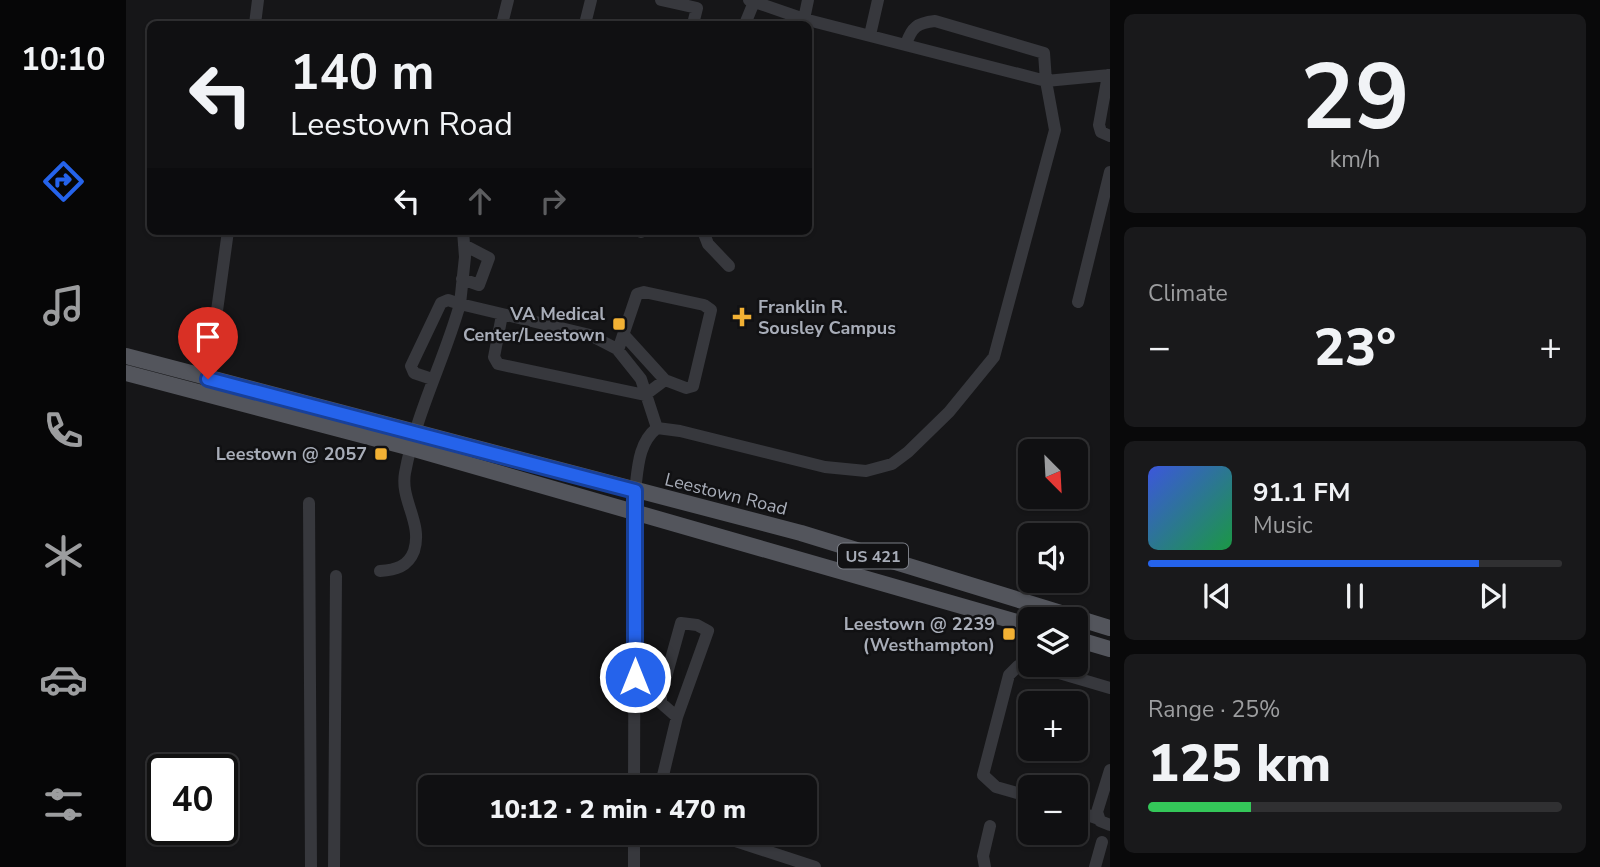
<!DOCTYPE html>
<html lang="en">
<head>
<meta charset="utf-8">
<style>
	body { margin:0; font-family:"Nunito Sans",sans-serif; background:#19191b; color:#f1f3f6; height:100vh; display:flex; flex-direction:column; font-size:26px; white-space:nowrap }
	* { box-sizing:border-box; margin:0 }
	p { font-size:23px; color:#9c9d9f }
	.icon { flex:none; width:38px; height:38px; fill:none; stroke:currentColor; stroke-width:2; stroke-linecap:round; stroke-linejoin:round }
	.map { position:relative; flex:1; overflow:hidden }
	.panel { display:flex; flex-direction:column; gap:14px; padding:14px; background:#09090a; width:490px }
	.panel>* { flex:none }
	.banner { position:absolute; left:21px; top:21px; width:665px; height:214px; border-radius:10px; box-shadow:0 2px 5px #0004,0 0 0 2px #303032; background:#101012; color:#f1f3f6; overflow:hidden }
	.needle { width:46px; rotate:156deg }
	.buttons { position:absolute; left:892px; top:439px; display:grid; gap:14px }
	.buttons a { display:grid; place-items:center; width:70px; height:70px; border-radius:10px; background:#101012; box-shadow:0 2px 5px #0004,0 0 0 2px #303032; font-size:35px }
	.speed { position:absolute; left:21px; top:754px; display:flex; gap:14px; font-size:35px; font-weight:700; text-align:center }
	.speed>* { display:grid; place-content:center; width:91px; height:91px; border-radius:50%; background:#101012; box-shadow:0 2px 5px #0004,0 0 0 2px #303032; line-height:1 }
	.speed .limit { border:4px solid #111; border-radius:10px; background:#fff; color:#111 }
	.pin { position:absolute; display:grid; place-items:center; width:60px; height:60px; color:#fff; margin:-72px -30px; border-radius:50% 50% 50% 0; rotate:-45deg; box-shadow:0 0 7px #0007 }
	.pin .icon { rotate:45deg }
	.me { position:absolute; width:77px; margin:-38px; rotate:0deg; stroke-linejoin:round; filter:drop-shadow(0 0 5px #0008) }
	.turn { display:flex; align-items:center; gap:24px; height:147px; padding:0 28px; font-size:32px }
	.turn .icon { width:91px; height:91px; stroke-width:2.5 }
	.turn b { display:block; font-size:49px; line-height:60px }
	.lanes { display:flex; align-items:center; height:66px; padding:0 28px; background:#0003; justify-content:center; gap:35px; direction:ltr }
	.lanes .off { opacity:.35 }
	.big { font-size:52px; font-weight:800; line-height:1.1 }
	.panel .card { flex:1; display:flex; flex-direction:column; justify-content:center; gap:10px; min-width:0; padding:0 24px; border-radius:10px; background:#19191b }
	.panel .dial { align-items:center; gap:0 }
	.dial b { font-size:91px; line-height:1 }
	.song { display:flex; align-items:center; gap:21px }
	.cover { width:84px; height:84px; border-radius:10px; background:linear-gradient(135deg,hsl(230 70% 55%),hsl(140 70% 35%)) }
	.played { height:7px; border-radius:4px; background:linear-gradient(90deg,#2563eb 80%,#303032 80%) }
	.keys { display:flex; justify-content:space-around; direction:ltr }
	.heat { display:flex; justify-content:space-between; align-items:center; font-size:38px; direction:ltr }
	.charge { height:10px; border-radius:5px; background:linear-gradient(90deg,#34c759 25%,#303032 0) }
	.trip { position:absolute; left:292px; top:775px; width:399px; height:70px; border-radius:10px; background:#101012; box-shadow:0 2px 5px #0004,0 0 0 2px #303032; font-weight:800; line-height:70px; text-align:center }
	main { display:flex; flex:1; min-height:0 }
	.menu { display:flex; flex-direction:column; width:126px; justify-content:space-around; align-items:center; background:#060607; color:#9c9d9f }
	.menu .icon { width:49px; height:49px }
	.menu .active { color:#2563eb }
	.menu b { font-size:32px; color:#f1f3f6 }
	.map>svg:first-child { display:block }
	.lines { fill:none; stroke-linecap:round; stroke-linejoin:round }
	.minor { stroke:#37383d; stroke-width:12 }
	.major { stroke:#53555c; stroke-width:16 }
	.route-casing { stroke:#184099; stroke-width:18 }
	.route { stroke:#2563eb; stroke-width:12 }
	.poi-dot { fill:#f2b134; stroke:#111113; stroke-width:2.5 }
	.labels { text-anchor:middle; stroke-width:5; stroke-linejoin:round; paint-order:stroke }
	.shield { fill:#111113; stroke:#7b7e86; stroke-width:2 }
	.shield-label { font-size:16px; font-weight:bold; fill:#a8adb8 }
	.poi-label { font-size:18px; font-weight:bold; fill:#a8adb8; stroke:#111113; text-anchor:end }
	.street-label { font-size:18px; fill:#a8adb8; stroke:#111113 }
</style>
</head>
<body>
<main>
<nav class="menu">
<b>10:10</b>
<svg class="icon active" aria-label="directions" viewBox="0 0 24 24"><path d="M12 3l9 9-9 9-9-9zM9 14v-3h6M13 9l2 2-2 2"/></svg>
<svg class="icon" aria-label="music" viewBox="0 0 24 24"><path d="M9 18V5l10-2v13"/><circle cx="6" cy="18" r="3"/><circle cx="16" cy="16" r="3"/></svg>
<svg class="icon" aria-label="phone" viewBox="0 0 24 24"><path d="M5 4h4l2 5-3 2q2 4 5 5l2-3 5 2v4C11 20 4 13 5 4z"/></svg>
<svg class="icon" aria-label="climate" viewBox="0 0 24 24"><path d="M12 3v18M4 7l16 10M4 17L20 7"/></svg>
<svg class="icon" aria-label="car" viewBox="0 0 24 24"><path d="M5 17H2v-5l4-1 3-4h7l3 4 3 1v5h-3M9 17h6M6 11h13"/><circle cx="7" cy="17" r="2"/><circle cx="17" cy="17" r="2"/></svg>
<svg class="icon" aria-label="filters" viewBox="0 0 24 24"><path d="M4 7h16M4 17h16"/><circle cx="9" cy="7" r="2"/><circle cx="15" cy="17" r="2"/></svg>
</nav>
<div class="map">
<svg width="984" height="867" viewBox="0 0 984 867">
	<rect width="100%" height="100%" fill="#161618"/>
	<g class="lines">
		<!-- minor -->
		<path class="minor" d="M535,0L571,8L567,24
			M678,19L682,0
			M129,24L132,0
			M376,24L382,0
			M459,24L465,0
			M619,24L628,2
			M744,35L752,0
			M780,44C786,27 791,23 809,21L918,53L920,81L984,75
			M982,75L973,125L975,132L984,136
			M577,231L582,244L603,266
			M515,232V231
			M336,279L353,285L363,258L338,245
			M952,302L984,172
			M376,315L368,357L372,364L519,395L539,380L560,388L567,386L585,310L578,305L518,292L511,294L492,350
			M498,335L539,380
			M306,379L288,373L285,366L315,303L322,300L334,304L339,257L337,231
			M81,383L102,231
			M183,503L185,867
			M254,571C269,570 282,567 288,551C297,523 274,500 279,473C290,413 318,361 334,304L464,335L491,349L515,379L531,428
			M905,665L892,666L883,675L857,775L870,787L905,797
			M906,665L984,688
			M984,770L971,812L974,821L984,825
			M508,788L509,491C512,468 512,443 531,428L554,431L699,467L740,471L766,464L782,452L823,412L868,357L929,130L920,81L678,19L623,0
			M534,788L551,717L582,631L571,625L555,623L535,695V703L551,717
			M950,811L973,819
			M585,833L689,867
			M208,867L210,576
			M508,867V833
			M859,867L857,856L864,826
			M969,867L976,842"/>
		<!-- major -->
		<path class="major" d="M0,356L675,533L984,628
			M0,373L285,448L905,626
			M950,639L984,649"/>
	</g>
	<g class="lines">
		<defs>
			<path id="route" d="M82,379L509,491V677"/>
		</defs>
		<!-- route casing -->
		<use href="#route" class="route-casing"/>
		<!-- route -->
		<use href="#route" class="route"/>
	</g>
	<!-- markers -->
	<g class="poi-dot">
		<path d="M612.5 306.5h7v7h7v7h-7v7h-7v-7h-7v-7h7z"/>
		<rect x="486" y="317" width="14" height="14" rx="3.5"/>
		<rect x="248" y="447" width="14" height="14" rx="3.5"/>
		<rect x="876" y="627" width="14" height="14" rx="3.5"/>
	</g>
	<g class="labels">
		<!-- shield labels -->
		<rect class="shield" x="712" y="543.5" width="70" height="25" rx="5"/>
		<g class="shield-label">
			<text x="747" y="562">US 421</text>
		</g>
		<!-- poi labels -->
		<g class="poi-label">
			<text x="632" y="313" text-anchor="start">Franklin R.<tspan x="632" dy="21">Sousley Campus</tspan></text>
			<text x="479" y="320">VA Medical<tspan x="479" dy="21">Center/Leestown</tspan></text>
			<text x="241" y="460">Leestown @ 2057</text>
			<text x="869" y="630">Leestown @ 2239<tspan x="869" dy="21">(Westhampton)</tspan></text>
		</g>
		<!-- street labels -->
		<g class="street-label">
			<text transform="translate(600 494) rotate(14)" y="6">Leestown Road</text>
		</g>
	</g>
</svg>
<div class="buttons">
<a><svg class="needle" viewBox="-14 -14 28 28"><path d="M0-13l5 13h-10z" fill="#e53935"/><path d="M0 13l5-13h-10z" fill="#9c9d9f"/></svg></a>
<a><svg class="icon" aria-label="sound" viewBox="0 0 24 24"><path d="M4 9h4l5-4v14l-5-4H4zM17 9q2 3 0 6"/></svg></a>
<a><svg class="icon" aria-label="layers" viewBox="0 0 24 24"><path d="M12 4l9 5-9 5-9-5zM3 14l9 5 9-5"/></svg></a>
<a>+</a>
<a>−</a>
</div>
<div class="speed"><div class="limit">40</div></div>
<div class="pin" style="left:82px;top:379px;background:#d93025"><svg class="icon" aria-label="arrive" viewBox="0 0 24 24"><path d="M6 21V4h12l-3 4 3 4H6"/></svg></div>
<svg class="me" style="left:509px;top:677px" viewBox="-20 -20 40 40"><circle r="17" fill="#2563eb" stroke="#fff" stroke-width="3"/><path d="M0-11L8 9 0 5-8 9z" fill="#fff"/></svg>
<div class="trip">10:12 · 2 min · 470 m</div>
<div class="banner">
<div class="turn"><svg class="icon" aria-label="left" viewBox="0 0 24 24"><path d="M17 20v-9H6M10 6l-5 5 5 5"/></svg><div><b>140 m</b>Leestown Road</div></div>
<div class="lanes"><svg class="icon" aria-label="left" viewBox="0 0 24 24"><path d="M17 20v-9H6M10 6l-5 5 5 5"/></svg><svg class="icon off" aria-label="ahead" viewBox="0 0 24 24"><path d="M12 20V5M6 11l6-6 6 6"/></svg><svg class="icon off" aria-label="right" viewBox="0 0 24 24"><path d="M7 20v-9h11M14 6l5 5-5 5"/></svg></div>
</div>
</div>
<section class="panel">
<div class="card dial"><b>29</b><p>km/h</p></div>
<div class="card"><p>Climate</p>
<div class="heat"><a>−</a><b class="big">23°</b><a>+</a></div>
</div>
<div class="card">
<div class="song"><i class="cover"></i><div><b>91.1 FM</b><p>Music</p></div></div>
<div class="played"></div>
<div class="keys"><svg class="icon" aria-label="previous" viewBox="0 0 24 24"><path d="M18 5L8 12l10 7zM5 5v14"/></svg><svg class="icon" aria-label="pause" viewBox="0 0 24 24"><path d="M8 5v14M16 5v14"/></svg><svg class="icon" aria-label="next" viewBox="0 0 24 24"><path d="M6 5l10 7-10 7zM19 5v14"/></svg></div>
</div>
<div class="card"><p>Range · 25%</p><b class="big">125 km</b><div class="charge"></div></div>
</section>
</main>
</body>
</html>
